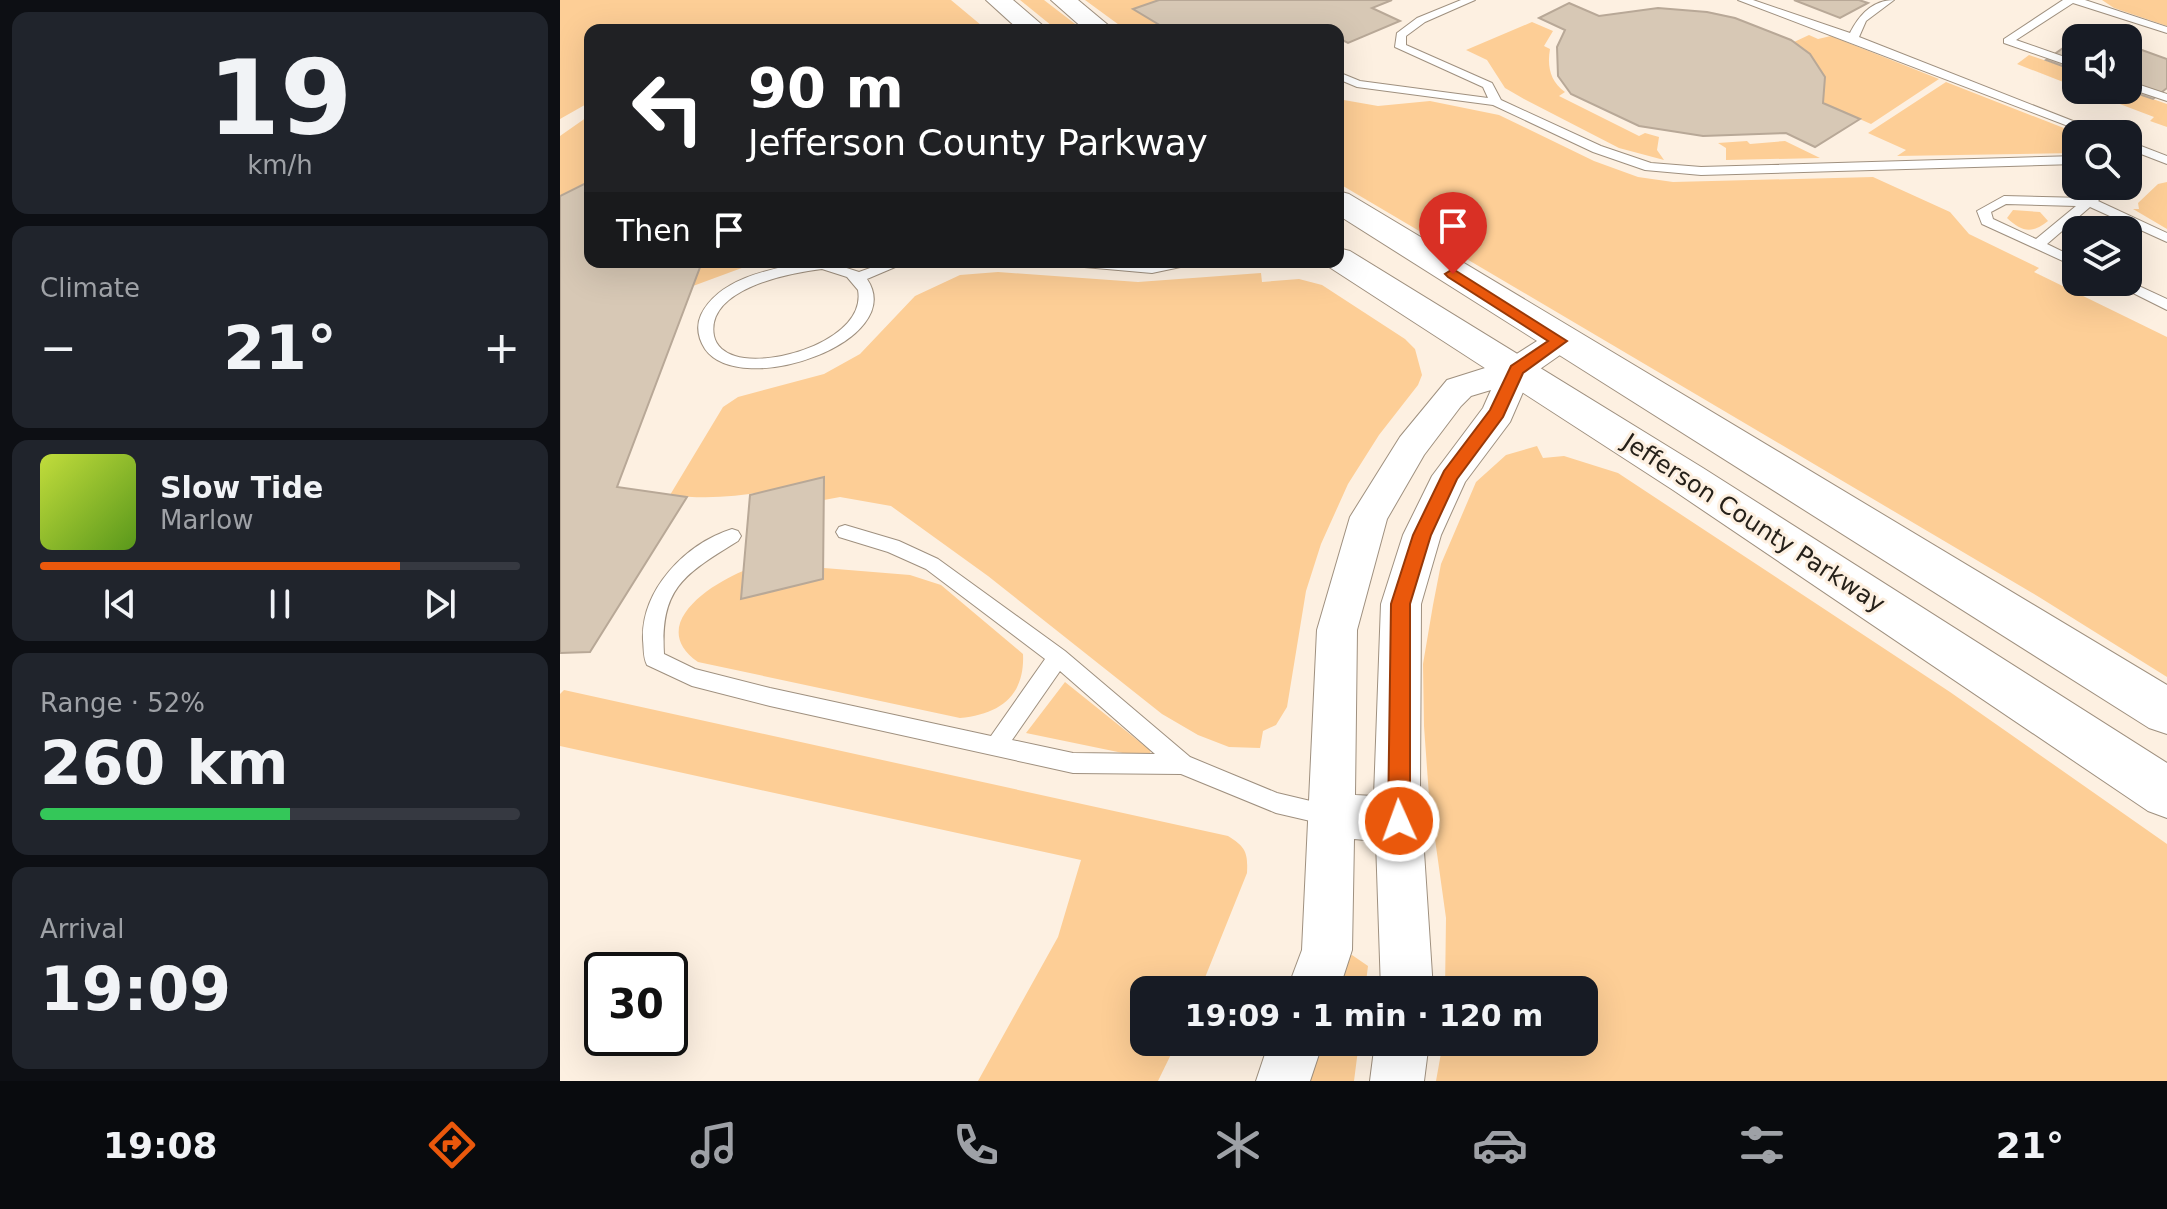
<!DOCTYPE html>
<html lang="en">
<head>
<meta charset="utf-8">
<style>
	body { margin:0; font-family:"DejaVu Sans",sans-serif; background:#20242c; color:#f1f3f6; height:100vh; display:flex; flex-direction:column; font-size:30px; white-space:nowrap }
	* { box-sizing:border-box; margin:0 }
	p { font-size:26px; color:#9ea1a6 }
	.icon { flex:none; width:44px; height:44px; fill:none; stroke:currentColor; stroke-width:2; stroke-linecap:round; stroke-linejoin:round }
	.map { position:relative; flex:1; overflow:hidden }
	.drawer { display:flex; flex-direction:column; gap:12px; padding:12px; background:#0d0f14; width:560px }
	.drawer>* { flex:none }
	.top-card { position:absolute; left:24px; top:24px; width:760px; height:244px; border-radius:16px; box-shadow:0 8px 32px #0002; background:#202124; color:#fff; overflow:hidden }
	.tools { position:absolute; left:1502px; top:24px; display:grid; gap:16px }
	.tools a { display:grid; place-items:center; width:80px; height:80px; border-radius:16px; background:#171b24; box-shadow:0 8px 32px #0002; font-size:40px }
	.speed { position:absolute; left:24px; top:952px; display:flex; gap:16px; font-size:40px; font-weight:700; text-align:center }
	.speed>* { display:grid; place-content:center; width:104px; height:104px; border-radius:50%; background:#171b24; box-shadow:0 8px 32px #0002; line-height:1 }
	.speed .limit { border:4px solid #111; border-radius:12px; background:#fff; color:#111 }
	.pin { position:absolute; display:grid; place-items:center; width:68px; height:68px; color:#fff; margin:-82px -34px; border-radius:50% 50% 50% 0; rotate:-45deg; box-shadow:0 0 8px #0007 }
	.pin .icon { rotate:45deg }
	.me { position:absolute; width:88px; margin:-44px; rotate:358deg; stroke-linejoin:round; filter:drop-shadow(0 0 6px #0008) }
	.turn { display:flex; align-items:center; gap:28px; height:168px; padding:0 32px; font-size:36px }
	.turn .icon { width:104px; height:104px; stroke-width:2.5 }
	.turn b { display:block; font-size:56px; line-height:68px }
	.then { display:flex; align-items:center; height:76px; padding:0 32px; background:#0003; gap:16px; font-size:30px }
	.big { font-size:60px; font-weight:700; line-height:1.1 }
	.drawer .card { flex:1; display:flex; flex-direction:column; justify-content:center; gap:12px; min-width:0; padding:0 28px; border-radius:16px; background:#20242c }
	.drawer .dial { align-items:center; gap:0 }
	.dial b { font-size:104px; line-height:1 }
	.song { display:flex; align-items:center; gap:24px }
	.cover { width:96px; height:96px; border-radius:12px; background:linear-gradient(135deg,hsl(70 70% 55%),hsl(90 70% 35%)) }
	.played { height:8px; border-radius:4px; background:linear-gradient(90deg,#ea580c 75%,#363941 75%) }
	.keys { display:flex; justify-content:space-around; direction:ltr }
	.heat { display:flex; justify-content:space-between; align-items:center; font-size:44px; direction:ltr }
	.charge { height:12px; border-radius:6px; background:linear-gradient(90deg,#34c759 52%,#363941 0) }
	.trip { position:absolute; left:570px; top:976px; width:468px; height:80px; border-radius:16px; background:#171b24; box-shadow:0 8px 32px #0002; font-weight:700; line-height:80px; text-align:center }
	.menu { display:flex; height:128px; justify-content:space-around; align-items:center; background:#090b0e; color:#9ea1a6 }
	.menu .icon { width:56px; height:56px }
	.menu .active { color:#ea580c }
	.menu b { font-size:36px; color:#f1f3f6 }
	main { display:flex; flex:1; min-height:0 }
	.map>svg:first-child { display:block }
	.green { fill:#fdce96 }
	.building { fill:#d7c8b5; stroke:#b8a897; stroke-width:2 }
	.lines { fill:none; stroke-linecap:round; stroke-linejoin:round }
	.service-casing { stroke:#9f907f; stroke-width:2 }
	.minor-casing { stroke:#9f907f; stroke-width:2 }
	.tertiary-casing { stroke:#9f907f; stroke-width:2 }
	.service { fill:#fff; fill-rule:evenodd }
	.minor { fill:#fff; fill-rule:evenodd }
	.tertiary { fill:#fff; fill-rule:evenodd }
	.route { fill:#ea580c; stroke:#983908; stroke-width:2 }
	.labels { text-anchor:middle; stroke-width:6; stroke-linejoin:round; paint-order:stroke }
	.street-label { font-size:24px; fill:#26211a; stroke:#fdf0e1 }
</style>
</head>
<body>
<main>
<section class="drawer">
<div class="card dial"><b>19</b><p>km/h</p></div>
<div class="card"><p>Climate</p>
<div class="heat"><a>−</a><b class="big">21°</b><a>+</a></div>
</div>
<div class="card">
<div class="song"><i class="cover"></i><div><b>Slow Tide</b><p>Marlow</p></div></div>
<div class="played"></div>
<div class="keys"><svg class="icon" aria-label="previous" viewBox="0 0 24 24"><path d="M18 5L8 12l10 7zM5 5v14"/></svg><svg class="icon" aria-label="pause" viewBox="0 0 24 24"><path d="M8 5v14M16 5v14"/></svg><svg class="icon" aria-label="next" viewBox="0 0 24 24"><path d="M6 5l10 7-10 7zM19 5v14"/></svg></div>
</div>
<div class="card"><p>Range · 52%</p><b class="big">260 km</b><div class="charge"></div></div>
<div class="card"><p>Arrival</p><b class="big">19:09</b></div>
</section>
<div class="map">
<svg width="1607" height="1081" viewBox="0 0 1607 1081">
	<rect width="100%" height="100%" fill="#fdf0e1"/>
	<!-- green -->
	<path class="green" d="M0,0H391L427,30H30V102L0,119Z
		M460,0H484L523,30H497Z
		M525,0H599L574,9L608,30H566Z
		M1542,0H1607V26L1554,8Z
		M972,22L993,31L984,46L990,49C987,66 990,81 1005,92L999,96L1079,136L1085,133L1099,137L1097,150L1104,160L1059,148L964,99L945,88L927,60L906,50Z
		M1249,35L1258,39L1271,36L1379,79L1311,124L1263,103L1234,42Z
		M1469,55L1516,71V87L1457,64Z
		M1386,82L1519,134H1516V153L1337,156L1346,150L1308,133Z
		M1523,90H1567L1607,104V127L1590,121L1594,117Z
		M778,99L818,106L870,101L939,115L1034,161L1078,177L1113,182L1313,177L1390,212L1409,234L1479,268L1474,272L1607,337V677L1479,597L778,183Z
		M30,115V181L0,196V136Z
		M1187,141L1190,144L1225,141L1260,158L1166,160V148L1158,143Z
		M1607,182V229L1573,209H1579L1578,203L1598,184Z
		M1453,210L1480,212L1488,221C1472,234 1462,232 1447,218Z
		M142,262H198L133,286Z
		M438,272L578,282L701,273L702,282L739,279L762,285L845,339L855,349L862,375L858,385L819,435L788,484L761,544L746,591L727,707L716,725L703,731L700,748L669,747L638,735L602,714L428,576L331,506L280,497L264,500V478C212,492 163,502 110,495L163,407L178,397L264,374L300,354L355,296L400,275Z
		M977,446L983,458L1004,456L1058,473L1390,692L1607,844V1081H876L883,1042H1024V990H885L886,918L869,796L864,726L863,664L873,605L881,564L916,482L946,455Z
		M264,568L350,575L381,585L463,654C465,696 440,714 400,718L138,662C87,626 149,585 183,571L182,599L263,579Z
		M505,682L591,751L587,758L466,733Z
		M4,690L668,836C686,847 688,853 687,873L640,990H584V1042H617L598,1081H418L498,937L521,860L0,746V694Z
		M792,955L808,966L805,990H772L778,962Z
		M757,1042H799L794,1081H743Z"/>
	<!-- building -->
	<path class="building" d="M599,0H832L812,8L840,21L788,43L778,38V30H608L573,9Z
		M1234,0H1299L1308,3L1280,18Z
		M1009,3L1039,16L1098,8L1147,12L1175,18L1231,40L1250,54L1265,77L1263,103L1300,119L1255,147L1226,133L1143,136L1079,126L1011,94L998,76L997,47L1005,30L979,18Z
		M1516,39V71L1486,60Z
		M1568,45L1607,59V88L1593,99L1567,90Z
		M30,181V262H142L57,487L127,497L30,652L0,653V196Z
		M264,477L263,579L181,599L190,495Z"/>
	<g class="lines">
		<defs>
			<path id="service" d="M901,0H915L865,22L846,36V45L932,83L941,100L1041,146L1091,163L1141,167L1516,156V164L1141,175L1085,170L1033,152L933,105L797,87L778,79V72L800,81L928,98L923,87L835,47L837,33L857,18Z
				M1178,0H1193L1290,33C1299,15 1313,0 1334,0L1306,21L1299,37L1546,134H1529Z
				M1503,0H1525L1607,27V33L1513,3L1456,40L1516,61V68L1444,43V39Z
				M1568,81L1607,94V101L1568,88Z
				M1568,141L1607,156V164L1568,149Z
				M1539,186H1553L1538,201L1607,233V242L1530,207L1487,244L1516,258V267L1422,224L1417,211L1444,196L1525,198ZM1446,204L1516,206L1476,239L1433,219L1431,212Z
				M247,262H268L299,272L327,262H347L307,279C349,341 181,400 145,349C138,338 136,326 141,315C159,278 211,269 247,262ZM262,269L287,277L298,290C307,339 212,368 175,356C165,353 156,346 154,336C145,289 229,273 262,269Z
				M506,262L592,265L632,262L630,265L592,273L513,266Z
				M1568,281L1607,299V310L1551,282Z
				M285,525L339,541L378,559L505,651L630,757L717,793L780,808L783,815L780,822L772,826L716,813L621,774L513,773L210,706L132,686L87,665C83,657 84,649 83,640C81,590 125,544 172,529L178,531L181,536L178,541C125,574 100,587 104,654L135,669L210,688L431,736L485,659L366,569L328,552L279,537L276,532L279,527ZM500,671L595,754L513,753L452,740Z"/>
			<path id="minor" d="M999,330L1010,334L1015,341L1010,348L970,376L950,422L905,482L881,535L861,604L860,790L873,990H821L816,841L794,839L792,950L779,990H727L742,950L757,630L790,517L840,437L887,380L944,362L988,334ZM931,390L923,408L872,476L843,535L821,604L814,796L795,795L797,630L827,519L864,455L901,406L911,396Z
				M709,1042H763L750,1081H696Z
				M815,1042H869L864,1081H810Z"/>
			<path id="tertiary" d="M426,0H453L488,30H459Z
				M491,0H518L554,30H525Z
				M778,191L789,194L1607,685V734L1589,728L778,215Z
				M778,248L790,251L1143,468L1607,763V818L1588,811L1113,490L766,265L764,262H778Z"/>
		</defs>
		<!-- service casing -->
		<use href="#service" class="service-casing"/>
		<!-- minor casing -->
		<use href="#minor" class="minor-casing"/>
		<!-- tertiary casing -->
		<use href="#tertiary" class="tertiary-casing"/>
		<!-- service -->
		<use href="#service" class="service"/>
		<!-- minor -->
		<use href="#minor" class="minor"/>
		<!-- tertiary -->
		<use href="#tertiary" class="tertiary"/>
	</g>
	<!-- route -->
	<path class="route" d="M893,269L1007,341L963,373L943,417L897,479L871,535L850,604V821L847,829L839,832L831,829L828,821L831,604L853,535L884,471L930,410L951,366L988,341L888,277L885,274Z"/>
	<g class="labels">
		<!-- street labels -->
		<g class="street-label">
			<text transform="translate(1194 523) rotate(33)" y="8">Jefferson County Parkway</text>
		</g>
	</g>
</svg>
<div class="tools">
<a><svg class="icon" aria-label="sound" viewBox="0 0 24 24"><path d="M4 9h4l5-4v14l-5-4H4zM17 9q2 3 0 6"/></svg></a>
<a><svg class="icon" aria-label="search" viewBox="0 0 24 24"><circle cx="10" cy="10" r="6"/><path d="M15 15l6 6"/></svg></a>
<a><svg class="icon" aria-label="layers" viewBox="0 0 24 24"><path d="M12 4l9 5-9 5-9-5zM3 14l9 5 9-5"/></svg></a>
</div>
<div class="speed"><div class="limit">30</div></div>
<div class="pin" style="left:893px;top:274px;background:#d93025"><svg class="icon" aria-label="arrive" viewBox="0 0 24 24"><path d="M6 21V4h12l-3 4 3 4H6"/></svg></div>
<svg class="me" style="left:839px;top:821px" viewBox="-20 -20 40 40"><circle r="17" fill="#ea580c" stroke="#fff" stroke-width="3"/><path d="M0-11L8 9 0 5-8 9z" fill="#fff"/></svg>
<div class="trip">19:09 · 1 min · 120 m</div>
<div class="top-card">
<div class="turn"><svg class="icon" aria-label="left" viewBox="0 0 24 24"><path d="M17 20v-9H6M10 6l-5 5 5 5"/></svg><div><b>90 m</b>Jefferson County Parkway</div></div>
<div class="then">Then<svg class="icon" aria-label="arrive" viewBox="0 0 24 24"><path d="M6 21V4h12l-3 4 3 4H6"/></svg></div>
</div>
</div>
</main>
<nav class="menu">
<b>19:08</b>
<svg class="icon active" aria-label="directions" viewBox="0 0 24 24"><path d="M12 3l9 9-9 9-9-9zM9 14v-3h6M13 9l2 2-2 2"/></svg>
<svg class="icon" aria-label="music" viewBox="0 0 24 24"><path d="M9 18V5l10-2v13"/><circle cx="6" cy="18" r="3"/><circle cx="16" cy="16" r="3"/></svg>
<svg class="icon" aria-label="phone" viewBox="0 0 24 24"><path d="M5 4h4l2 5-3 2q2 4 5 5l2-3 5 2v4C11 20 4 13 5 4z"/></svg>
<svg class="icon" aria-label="climate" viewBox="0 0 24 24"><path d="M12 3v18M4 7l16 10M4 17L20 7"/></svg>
<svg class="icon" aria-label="car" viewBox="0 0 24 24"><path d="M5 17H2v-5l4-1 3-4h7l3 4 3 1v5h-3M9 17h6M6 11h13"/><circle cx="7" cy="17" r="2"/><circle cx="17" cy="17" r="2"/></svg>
<svg class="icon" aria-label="filters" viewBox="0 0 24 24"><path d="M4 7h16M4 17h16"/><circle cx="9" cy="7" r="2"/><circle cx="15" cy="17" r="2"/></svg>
<b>21°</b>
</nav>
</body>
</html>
